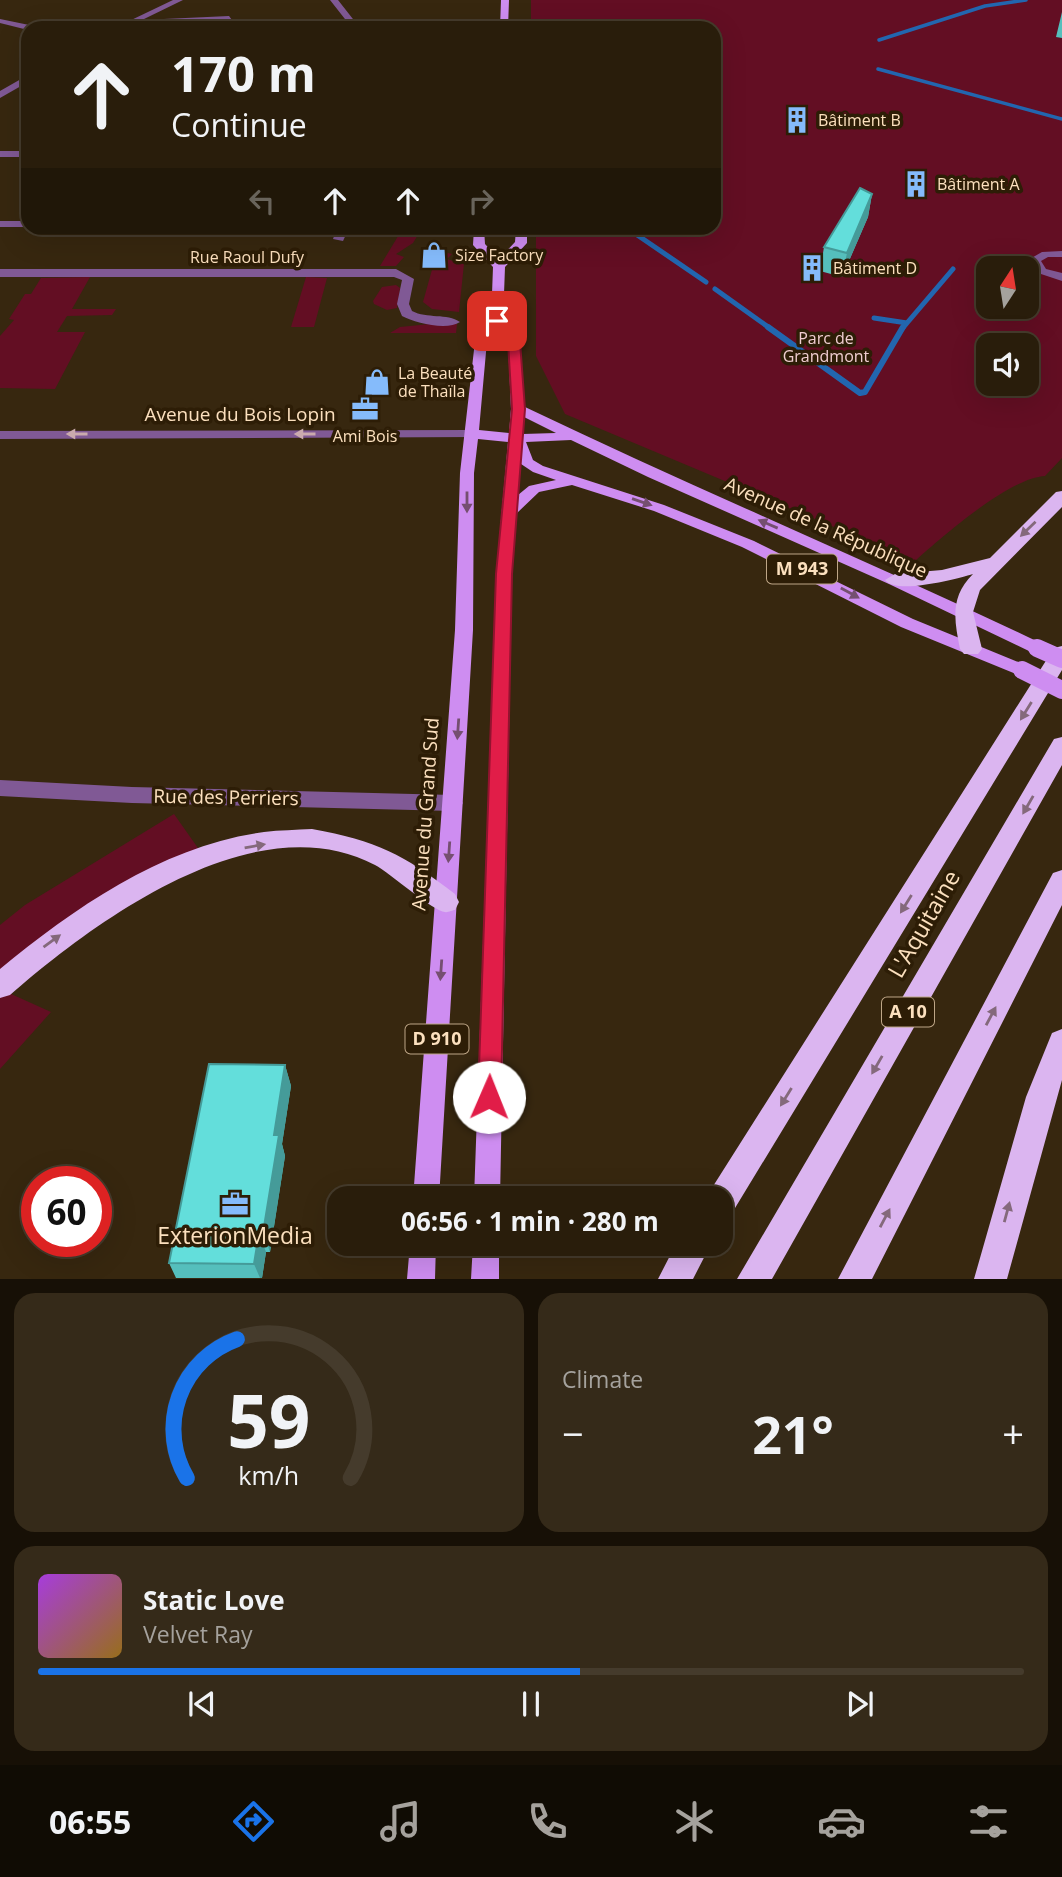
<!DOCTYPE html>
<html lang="en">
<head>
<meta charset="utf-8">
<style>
	body { margin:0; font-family:"Open Sans",sans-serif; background:#352a19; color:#f1f3f6; height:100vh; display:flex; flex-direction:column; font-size:26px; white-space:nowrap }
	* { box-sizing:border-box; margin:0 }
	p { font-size:23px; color:#a5a29d }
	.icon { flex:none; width:38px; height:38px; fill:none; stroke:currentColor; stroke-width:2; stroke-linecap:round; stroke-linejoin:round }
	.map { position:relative; height:1279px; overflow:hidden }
	.drawer { display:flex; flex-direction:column; gap:14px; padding:14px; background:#171006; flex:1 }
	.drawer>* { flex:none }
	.guide { position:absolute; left:21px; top:21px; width:700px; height:214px; border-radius:21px; box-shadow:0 7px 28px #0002,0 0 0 2px #453b2c; background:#291d0b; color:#f1f3f6; overflow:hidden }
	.needle { width:46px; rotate:12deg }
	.tools { position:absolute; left:976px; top:256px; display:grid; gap:14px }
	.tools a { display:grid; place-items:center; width:63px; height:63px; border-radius:14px; background:#291d0b; box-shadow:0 7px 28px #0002,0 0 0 2px #453b2c; font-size:35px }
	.speed { position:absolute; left:21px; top:1166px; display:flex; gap:14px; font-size:35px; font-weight:700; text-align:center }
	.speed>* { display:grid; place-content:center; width:91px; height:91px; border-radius:50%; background:#291d0b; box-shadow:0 7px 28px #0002,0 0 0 2px #453b2c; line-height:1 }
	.speed .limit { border:10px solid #d22; background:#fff; color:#111 }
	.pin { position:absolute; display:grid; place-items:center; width:60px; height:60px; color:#fff; margin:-30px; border-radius:14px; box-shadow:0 4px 10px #0006 }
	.me { position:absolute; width:77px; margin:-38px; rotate:1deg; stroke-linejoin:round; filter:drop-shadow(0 0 5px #0008) }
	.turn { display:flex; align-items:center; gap:24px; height:147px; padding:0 35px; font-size:32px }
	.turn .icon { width:91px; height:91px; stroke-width:2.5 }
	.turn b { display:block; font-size:49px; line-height:60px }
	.lanes { display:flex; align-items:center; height:66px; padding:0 35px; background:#0003; justify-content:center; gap:35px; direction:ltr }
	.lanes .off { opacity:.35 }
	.big { font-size:52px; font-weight:700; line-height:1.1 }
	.drawer .widget { flex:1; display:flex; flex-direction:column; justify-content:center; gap:10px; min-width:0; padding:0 24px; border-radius:21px; background:#352a19 }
	.drawer .dial { align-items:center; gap:0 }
	.dial svg { height:182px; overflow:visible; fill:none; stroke:#453b2c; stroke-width:7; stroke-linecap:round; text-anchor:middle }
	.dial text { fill:#f1f3f6; stroke:none }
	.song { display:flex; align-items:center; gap:21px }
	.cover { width:84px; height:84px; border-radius:10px; background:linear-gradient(135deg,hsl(280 70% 55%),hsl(40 70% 35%)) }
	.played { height:7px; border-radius:4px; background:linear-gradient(90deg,#1a73e8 55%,#453b2c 55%) }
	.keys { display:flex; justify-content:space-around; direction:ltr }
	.heat { display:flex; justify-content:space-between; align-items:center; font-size:38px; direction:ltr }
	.drawer .tiles { flex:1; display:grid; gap:14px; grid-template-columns:1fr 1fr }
	.widget:last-child { grid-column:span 2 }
	.trip { position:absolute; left:327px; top:1186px; width:406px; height:70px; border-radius:21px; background:#291d0b; box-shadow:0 7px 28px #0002,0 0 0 2px #453b2c; font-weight:700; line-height:70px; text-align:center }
	.menu { display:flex; height:112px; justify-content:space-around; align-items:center; background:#100c04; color:#a5a29d }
	.menu .icon { width:49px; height:49px }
	.menu .active { color:#1a73e8 }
	.menu b { font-size:32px; color:#f1f3f6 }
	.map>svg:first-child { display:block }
	.green { fill:#630e23; fill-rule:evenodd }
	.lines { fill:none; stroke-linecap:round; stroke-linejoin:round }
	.stream-far2 { stroke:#2266af; stroke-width:3.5 }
	.stream-far1 { stroke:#2266af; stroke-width:5 }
	.stream { stroke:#2266af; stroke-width:6 }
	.minor { fill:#805995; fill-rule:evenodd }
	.major { fill:#ce8df1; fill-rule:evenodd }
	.highway { fill:#dbb5f0; fill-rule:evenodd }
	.major-bridge { stroke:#ce8df1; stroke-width:18 }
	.wall { fill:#55bfbc }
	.shaded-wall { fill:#459b99 }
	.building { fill:#63dedb; stroke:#459b99; stroke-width:2 }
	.oneway { fill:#caaaae }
	.oneway2 { fill:#754f70 }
	.oneway3 { fill:#84697b }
	.route { fill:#e11d48; stroke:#92132f; stroke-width:2 }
	.labels { text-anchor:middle; stroke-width:7; stroke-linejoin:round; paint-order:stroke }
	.far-poi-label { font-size:16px; fill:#fce0be; stroke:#2d1d06; text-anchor:start }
	.far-street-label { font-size:16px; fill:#fce0be; stroke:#2d1d06 }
	.far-park-label { font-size:16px; fill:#f0cdd0; stroke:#2d1d06 }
	.shield { fill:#2d1d06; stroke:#bea687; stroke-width:2 }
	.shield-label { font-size:18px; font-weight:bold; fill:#fce0be }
	.street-label { font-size:19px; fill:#fce0be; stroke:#2d1d06 }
	.near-street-label { font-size:23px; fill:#fce0be; stroke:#2d1d06 }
	.near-poi-label { font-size:23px; fill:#fce0be; stroke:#2d1d06 }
</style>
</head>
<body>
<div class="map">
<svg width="1062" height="1279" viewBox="0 0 1062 1279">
	<rect width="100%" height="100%" fill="#37270f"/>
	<!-- green -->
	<path class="green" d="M531,0H1062V458L1045,476C1009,478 943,536 915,561L565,414L536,356V228H714V28H531ZM989,268H1027V306H989ZM989,345H1027V383H989Z
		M403,228H422L413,243L396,254L404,257L396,266H380Z
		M448,253L452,254L447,259L453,261L461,253L465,254L459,312L432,309L423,302L433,266Z
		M90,277L72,309H116L112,315L67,316L57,332H85L55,389L0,388V336L14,320L9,319L25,294H31L41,278Z
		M306,277L327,278L314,327H291Z
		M396,285L400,288L397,308L387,310L374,304L373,301L382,287Z
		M440,323L457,324L456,333H390L400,327Z
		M174,814L205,858L0,986V925L25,905Z
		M0,989L51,1012L0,1069Z"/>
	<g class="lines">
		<!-- stream-far2 -->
		<path class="stream-far2" d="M879,40L985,6L1026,0
			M878,69L1062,119"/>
		<!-- stream-far1 -->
		<path class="stream-far1" d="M627,228L706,282
			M715,289L771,329
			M874,318L907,323L953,269
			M902,329L907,323"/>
		<!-- stream -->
		<path class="stream" d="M768,327L860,393L865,392L903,327"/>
		<!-- minor -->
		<path class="minor" d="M173,0H183L142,20L229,16L238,28H230L226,20L129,25L125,23Z
			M330,0H338L360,28H352Z
			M0,19L34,26L35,28L28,30L0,23Z
			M28,75V82L0,98V91Z
			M0,151H28V157H0Z
			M0,221H28V227H0Z
			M337,228H349L343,241L333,239Z
			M1062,251V257H1048L1041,261L1046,269L1062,273V281L1038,273L1028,260L1042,252Z
			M0,269H396L414,279L409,304L412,311C427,319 447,313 460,322C447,331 415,323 402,316L397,304L402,280L394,277H0Z
			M473,430L480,434L478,437L0,439V431Z
			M0,780L132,787L453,795L460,798L463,803L460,808L453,811L132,803L0,796Z"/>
		<!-- major -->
		<path class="major" d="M501,0H509L508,28H500Z
			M474,228H484L485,244L499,259L515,242L516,228H527V243L505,267L503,321L520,342L525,407C696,489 871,562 1043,644L1046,648L1043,652H1031L889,584L648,477L571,440L526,442L533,460L543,466L664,505L754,541L913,619L1028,666L1031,670L1022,676L1016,674L901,627L742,547L654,511L572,485L539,492L517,513L512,574L500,1199H474L496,574L508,442L478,439L474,473L473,630L439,1199H413L455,630L460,473L475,341L491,321L493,267L473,245ZM497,329L508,342L511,409L509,433L479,430L487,341ZM524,417L556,433L523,434ZM521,464L533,472L556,480L529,486L518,495Z
			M410,1244H436L435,1279H407Z
			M473,1244H499V1279H471Z"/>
		<!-- highway -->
		<path class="highway" d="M1062,491V507L980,590L973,612L982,649L978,654H964L960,649C954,619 950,597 973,574C956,579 896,595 885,580L895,574L942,570L990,558L1056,492Z
			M1062,646V670L732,1213L721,1218V1199H707L710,1191L1054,648Z
			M1062,737V765L772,1279H737L1054,739Z
			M312,829C377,841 403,854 455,894L459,902L455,910C453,910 447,913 445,912C434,912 390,873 375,865C256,802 96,920 10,995L0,998V969C75,907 165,845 264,832C280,830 296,830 312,829Z
			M1062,870V905L872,1279H838L1053,873Z
			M1062,1029V1080L1007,1279H974L1026,1097L1052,1033Z
			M676,1244H711L693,1279H658Z"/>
		<!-- major-bridge -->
		<path class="major-bridge" d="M1037,648L1062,659
			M1022,670L1062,690"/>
	</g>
	<!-- wall -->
	<path class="wall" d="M1062,12V38L1056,37Z
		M872,194L868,217L842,277L820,271L824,247Z
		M285,1065L291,1086L282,1144L285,1156L270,1252H266L262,1278H176L169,1263Z"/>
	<!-- shaded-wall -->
	<path class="shaded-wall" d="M872,194L868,217L842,277L847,253Z
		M285,1065L291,1086L282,1144L285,1156L270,1252L263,1233L274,1135Z
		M259,1233L266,1252L262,1278H260L254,1264Z"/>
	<!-- building -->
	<path class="building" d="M860,188L872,194L847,253L824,247Z
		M209,1064L285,1065L274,1135H279L263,1233H259L254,1264L169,1263Z"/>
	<!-- one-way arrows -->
	<defs><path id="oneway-solid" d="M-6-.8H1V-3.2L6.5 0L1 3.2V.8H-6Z" transform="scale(1.75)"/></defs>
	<g class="oneway">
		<use href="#oneway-solid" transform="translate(77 434) rotate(180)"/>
		<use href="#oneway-solid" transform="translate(305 434) rotate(180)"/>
	</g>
	<g class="oneway2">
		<use href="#oneway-solid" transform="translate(467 502) rotate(90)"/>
		<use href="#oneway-solid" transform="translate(642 502) rotate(19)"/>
		<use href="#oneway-solid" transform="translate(768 524) rotate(-157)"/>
		<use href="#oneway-solid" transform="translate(850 593) rotate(29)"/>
		<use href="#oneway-solid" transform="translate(458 729) rotate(94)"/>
		<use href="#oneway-solid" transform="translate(449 852) rotate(94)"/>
		<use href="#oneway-solid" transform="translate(441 970) rotate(94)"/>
	</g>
	<g class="oneway3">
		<use href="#oneway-solid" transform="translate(1028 529) rotate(136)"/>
		<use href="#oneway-solid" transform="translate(1026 711) rotate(122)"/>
		<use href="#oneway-solid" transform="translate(1028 805) rotate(120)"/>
		<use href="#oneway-solid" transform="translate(255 846) rotate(-10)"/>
		<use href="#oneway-solid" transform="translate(906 904) rotate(122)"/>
		<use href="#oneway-solid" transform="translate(52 941) rotate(-36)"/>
		<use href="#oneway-solid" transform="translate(991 1016) rotate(-62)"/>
		<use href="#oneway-solid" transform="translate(877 1065) rotate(120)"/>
		<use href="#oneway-solid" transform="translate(786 1097) rotate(122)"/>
		<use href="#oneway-solid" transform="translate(1007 1212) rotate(-75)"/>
		<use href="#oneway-solid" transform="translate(885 1218) rotate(-62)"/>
	</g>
	<!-- route -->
	<path class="route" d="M497,318L520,342L525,409L512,574L501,1097L497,1105L489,1108L482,1105L478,1097L496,574L512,409L508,342L491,321Z"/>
	<!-- icons -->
	<defs>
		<symbol id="building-bare" viewBox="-9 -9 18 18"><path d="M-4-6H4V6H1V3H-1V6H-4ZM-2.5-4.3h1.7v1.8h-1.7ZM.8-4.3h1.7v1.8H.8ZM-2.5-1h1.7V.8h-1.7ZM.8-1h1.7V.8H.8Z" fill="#85bbfb" stroke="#2d1d06" stroke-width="2.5" paint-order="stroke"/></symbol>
		<symbol id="shop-bare" viewBox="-9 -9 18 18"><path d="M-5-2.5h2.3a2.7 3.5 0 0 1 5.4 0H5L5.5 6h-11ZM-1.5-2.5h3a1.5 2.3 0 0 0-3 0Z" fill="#85bbfb" stroke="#2d1d06" stroke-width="2.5" paint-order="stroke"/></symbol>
		<symbol id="office-bare" viewBox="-9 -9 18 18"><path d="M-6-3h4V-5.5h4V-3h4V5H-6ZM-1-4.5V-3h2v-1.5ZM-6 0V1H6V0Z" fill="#85bbfb" stroke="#2d1d06" stroke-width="2.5" paint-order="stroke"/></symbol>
	</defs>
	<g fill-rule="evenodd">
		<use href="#building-bare" x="778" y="101" width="38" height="38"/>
		<use href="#building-bare" x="897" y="165" width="38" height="38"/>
		<use href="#shop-bare" x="415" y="236" width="38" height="38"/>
		<use href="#building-bare" x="793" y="249" width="38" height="38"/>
		<use href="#shop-bare" x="358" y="363" width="38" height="38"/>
		<use href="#office-bare" x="346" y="390" width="38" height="38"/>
		<use href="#office-bare" x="216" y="1185" width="38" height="38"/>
	</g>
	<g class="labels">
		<!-- far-poi labels -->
		<g class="far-poi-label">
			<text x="818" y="126">Bâtiment B</text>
			<text x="937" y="190">Bâtiment A</text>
			<text x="455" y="261">Size Factory</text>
			<text x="833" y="274">Bâtiment D</text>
			<text x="398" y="379">La Beauté<tspan x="398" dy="18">de Thaïla</tspan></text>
			<text x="365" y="442" text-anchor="middle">Ami Bois</text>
		</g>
		<!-- far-street labels -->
		<g class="far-street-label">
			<text x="247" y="263">Rue Raoul Dufy</text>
		</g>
		<!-- far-park labels -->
		<g class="far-park-label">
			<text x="826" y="344">Parc de<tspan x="826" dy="18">Grandmont</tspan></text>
		</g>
		<!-- shield labels -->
		<g class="shield">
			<rect x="767" y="554.5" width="70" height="29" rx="5"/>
			<rect x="882" y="997.5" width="52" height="29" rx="5"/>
			<rect x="405.5" y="1024.5" width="63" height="29" rx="5"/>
		</g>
		<g class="shield-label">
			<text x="802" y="575">M 943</text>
			<text x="908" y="1018">A 10</text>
			<text x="437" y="1045">D 910</text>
		</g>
		<!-- street labels -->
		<g class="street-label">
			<text x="240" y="421">Avenue du Bois Lopin</text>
			<text transform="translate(826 527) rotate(24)" y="7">Avenue de la République</text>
			<text transform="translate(226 797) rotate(1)" y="7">Rue des Perriers</text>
			<text transform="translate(425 814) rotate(-86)" y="7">Avenue du Grand Sud</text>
		</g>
		<!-- near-street labels -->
		<g class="near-street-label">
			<text transform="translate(924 924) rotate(-60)" y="8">L'Aquitaine</text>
		</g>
		<!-- near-poi labels -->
		<g class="near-poi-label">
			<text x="235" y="1244">ExterionMedia</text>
		</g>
	</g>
</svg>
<div class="tools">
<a><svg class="needle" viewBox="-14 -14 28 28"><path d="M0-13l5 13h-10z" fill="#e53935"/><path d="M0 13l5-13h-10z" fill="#a5a29d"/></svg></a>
<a><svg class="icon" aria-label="sound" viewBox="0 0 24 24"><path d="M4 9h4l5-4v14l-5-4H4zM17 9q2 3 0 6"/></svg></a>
</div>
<div class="speed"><div class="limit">60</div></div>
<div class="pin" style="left:497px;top:321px;background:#d93025"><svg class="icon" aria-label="arrive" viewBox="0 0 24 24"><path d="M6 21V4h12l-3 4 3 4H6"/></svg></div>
<svg class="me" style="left:489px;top:1097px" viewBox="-20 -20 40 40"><circle r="19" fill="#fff"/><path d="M0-13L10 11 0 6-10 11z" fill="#e11d48"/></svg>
<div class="trip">06:56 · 1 min · 280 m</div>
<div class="guide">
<div class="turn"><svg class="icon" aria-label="ahead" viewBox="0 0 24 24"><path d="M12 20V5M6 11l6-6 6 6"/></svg><div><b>170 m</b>Continue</div></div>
<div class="lanes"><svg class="icon off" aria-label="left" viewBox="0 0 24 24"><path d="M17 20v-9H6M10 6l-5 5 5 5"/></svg><svg class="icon" aria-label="ahead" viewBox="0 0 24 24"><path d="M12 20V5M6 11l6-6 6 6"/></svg><svg class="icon" aria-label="ahead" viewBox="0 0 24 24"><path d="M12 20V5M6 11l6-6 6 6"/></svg><svg class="icon off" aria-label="right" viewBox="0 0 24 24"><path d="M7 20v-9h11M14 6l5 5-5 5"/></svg></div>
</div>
</div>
<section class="drawer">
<div class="tiles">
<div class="widget dial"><svg viewBox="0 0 100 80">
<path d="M14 69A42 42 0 1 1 86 69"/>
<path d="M14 69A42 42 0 0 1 36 8" stroke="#1a73e8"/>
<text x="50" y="56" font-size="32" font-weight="700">59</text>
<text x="50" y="72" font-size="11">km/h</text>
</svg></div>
<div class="widget"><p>Climate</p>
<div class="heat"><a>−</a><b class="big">21°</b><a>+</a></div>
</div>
<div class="widget">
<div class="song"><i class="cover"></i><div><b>Static Love</b><p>Velvet Ray</p></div></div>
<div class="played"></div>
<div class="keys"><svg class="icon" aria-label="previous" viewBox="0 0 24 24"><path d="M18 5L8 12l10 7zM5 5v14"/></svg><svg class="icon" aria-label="pause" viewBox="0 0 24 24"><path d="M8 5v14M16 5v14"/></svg><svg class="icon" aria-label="next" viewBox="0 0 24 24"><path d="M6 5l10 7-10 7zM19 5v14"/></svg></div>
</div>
</div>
</section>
<nav class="menu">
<b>06:55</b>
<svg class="icon active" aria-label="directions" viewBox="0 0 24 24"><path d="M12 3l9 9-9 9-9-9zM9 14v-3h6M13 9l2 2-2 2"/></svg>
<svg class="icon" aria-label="music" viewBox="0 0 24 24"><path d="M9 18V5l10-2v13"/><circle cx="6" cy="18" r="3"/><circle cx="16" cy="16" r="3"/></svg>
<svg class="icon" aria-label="phone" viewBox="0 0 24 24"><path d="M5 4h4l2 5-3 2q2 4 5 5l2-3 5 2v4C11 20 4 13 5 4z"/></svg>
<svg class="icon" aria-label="climate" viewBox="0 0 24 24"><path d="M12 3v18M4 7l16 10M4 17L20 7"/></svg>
<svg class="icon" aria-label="car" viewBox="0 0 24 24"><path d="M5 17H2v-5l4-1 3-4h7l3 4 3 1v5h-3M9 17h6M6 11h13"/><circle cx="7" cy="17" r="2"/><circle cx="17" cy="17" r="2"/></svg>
<svg class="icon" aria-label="filters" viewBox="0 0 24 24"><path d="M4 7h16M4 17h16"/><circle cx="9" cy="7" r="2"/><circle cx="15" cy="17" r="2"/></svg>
</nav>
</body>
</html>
